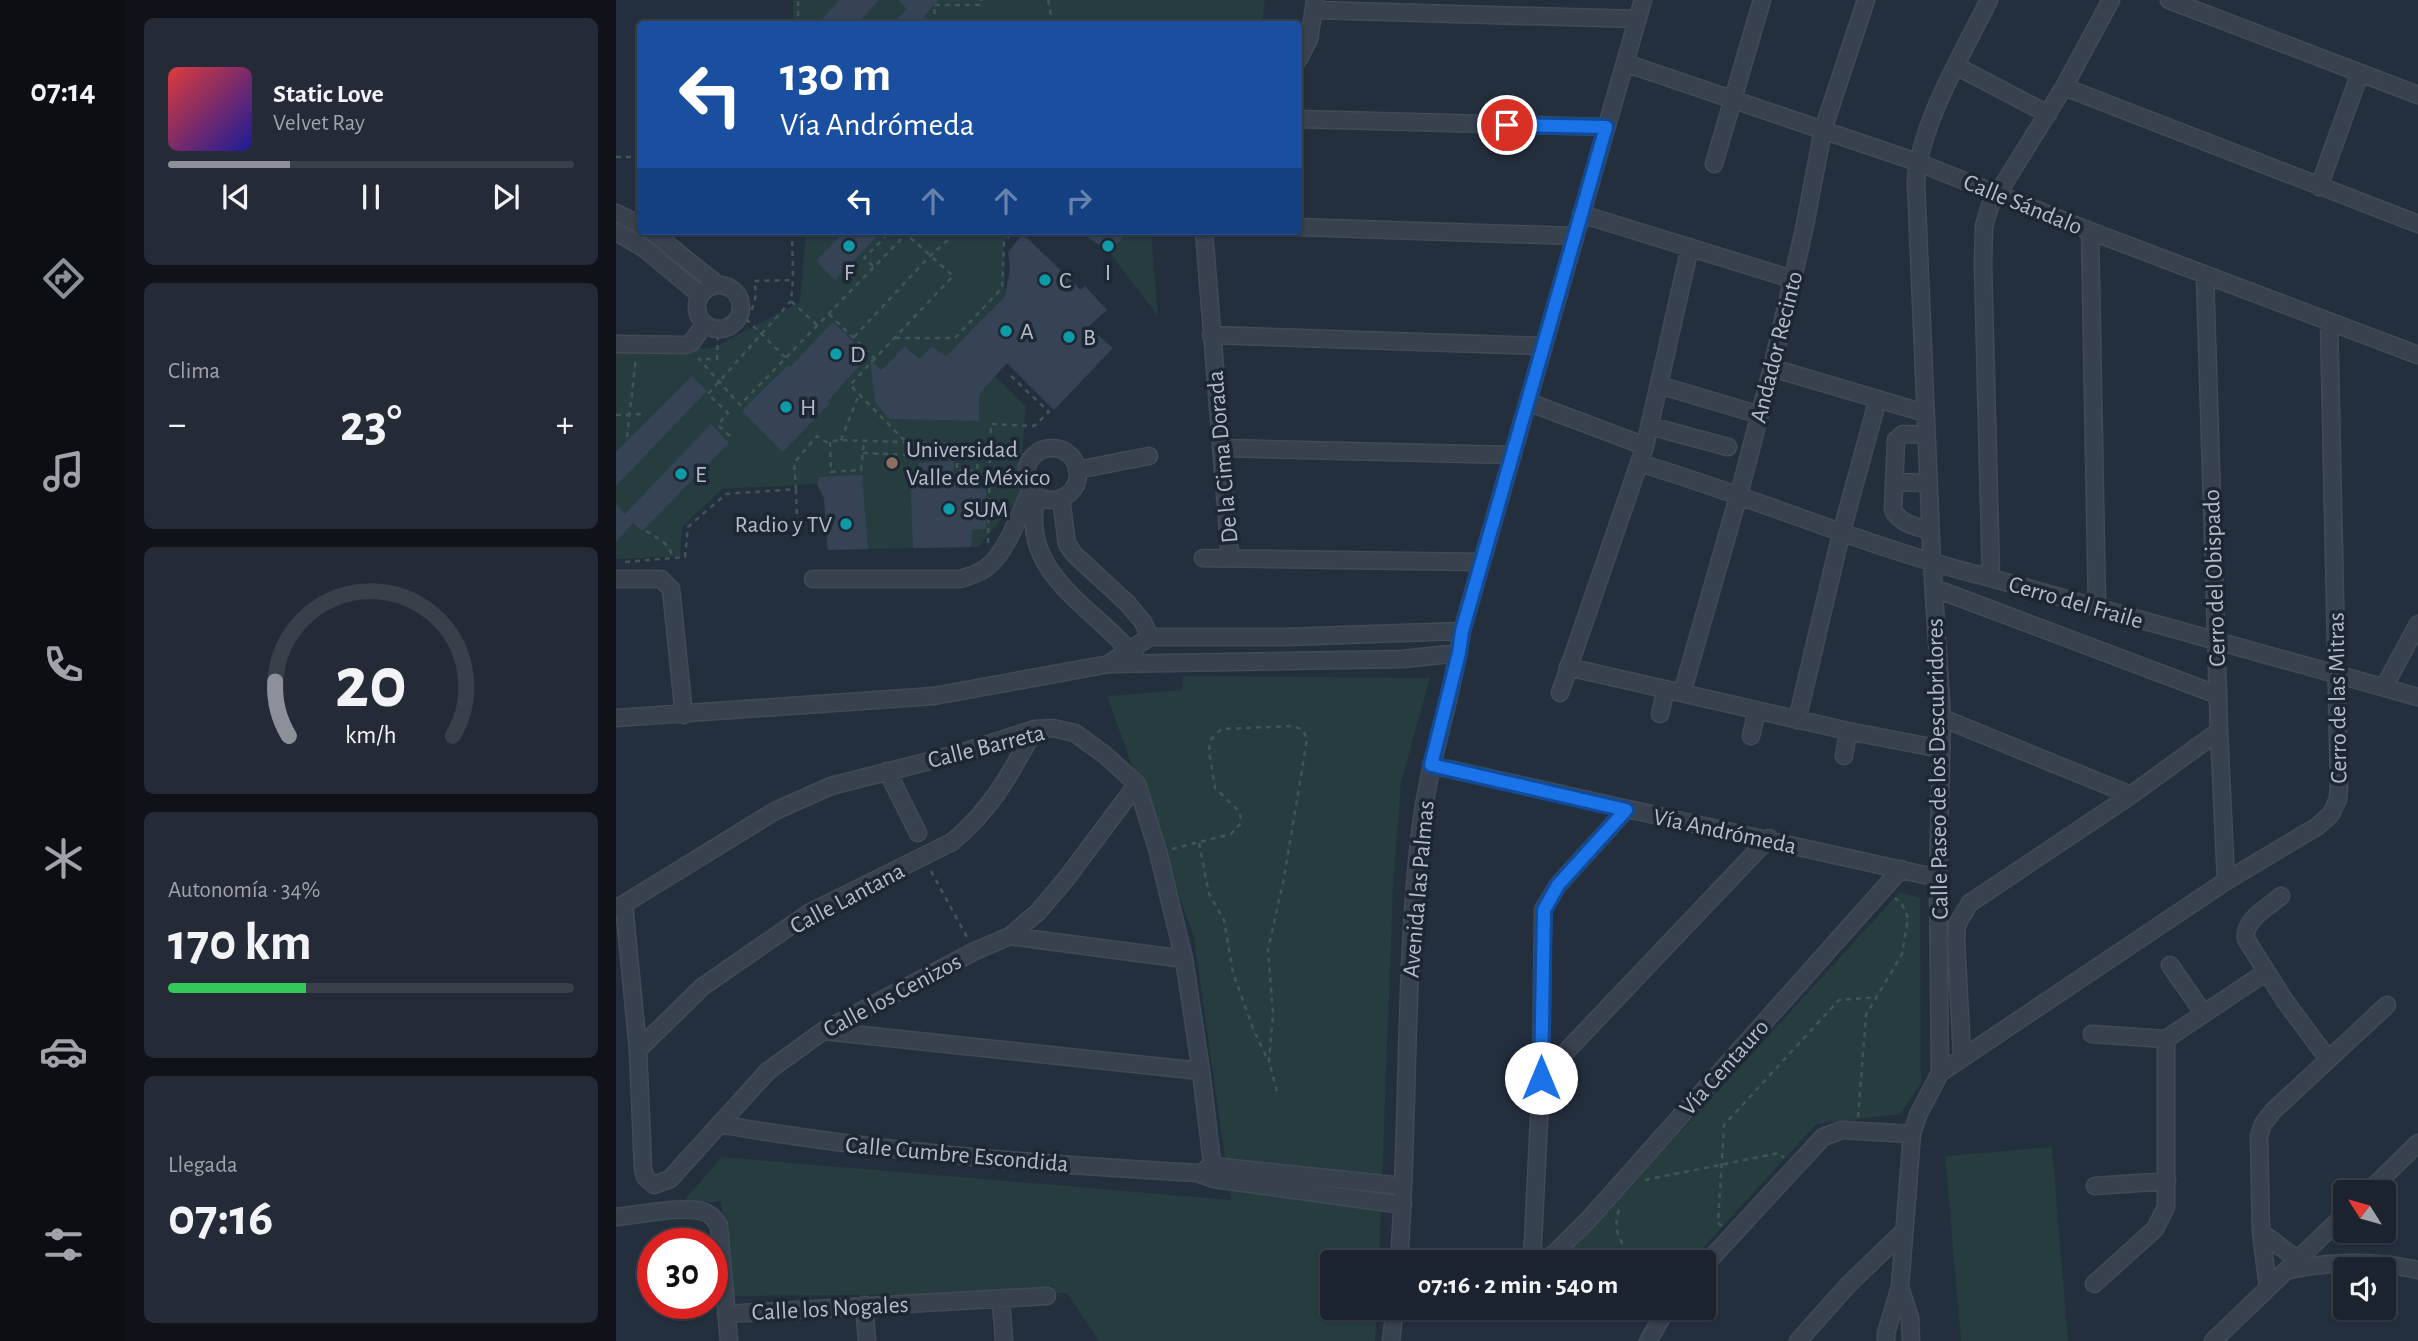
<!DOCTYPE html>
<html lang="es">
<head>
<meta charset="utf-8">
<style>
	body { margin:0; font-family:"Alegreya Sans",sans-serif; background:#242b36; color:#f1f3f6; height:100vh; display:flex; flex-direction:column; font-size:26px; white-space:nowrap }
	* { box-sizing:border-box; margin:0 }
	p { font-size:23px; color:#a0a4aa }
	.icon { flex:none; width:38px; height:38px; fill:none; stroke:currentColor; stroke-width:2; stroke-linecap:round; stroke-linejoin:round }
	.map { position:relative; flex:1; overflow:hidden }
	.side { display:flex; flex-direction:column; gap:18px; padding:18px; background:#0f1319; width:490px }
	.side>* { flex:none }
	.guide { position:absolute; left:21px; top:21px; width:665px; height:214px; border-radius:7px; box-shadow:0 2px 5px #0004,0 0 0 2px #39404a; background:#1a4fa0; color:#fff; overflow:hidden }
	.needle { width:46px; rotate:307deg }
	.buttons { position:absolute; left:1717px; top:1180px; display:grid; gap:14px }
	.buttons a { display:grid; place-items:center; width:63px; height:63px; border-radius:7px; background:#1b232e; box-shadow:0 2px 5px #0004,0 0 0 2px #39404a; font-size:35px }
	.speed { position:absolute; left:21px; top:1228px; display:flex; gap:14px; font-size:35px; font-weight:700; text-align:center }
	.speed>* { display:grid; place-content:center; width:91px; height:91px; border-radius:50%; background:#1b232e; box-shadow:0 2px 5px #0004,0 0 0 2px #39404a; line-height:1 }
	.speed .limit { border:10px solid #d22; background:#fff; color:#111 }
	.pin { position:absolute; display:grid; place-items:center; width:60px; height:60px; color:#fff; margin:-30px; border:4px solid #fff; border-radius:50%; box-shadow:0 2px 7px #0007 }
	.me { position:absolute; width:77px; margin:-38px; rotate:0deg; stroke-linejoin:round; filter:drop-shadow(0 0 5px #0008) }
	.turn { display:flex; align-items:center; gap:24px; height:147px; padding:0 28px; font-size:32px }
	.turn .icon { width:91px; height:91px; stroke-width:2.5 }
	.turn b { display:block; font-size:49px; line-height:60px }
	.lanes { display:flex; align-items:center; height:66px; padding:0 28px; background:#0003; justify-content:center; gap:35px; direction:ltr }
	.lanes .off { opacity:.35 }
	.big { font-size:52px; font-weight:700; line-height:1.1 }
	.side .card { flex:1; display:flex; flex-direction:column; justify-content:center; gap:10px; min-width:0; padding:0 24px; border-radius:10px; background:#242b36 }
	.side .dial { align-items:center; gap:0 }
	.dial svg { height:182px; overflow:visible; fill:none; stroke:#39404a; stroke-width:7; stroke-linecap:round; text-anchor:middle }
	.dial text { fill:#f1f3f6; stroke:none }
	.song { display:flex; align-items:center; gap:21px }
	.cover { width:84px; height:84px; border-radius:10px; background:linear-gradient(135deg,hsl(0 70% 55%),hsl(240 70% 35%)) }
	.played { height:7px; border-radius:4px; background:linear-gradient(90deg,#8c9099 30%,#39404a 30%) }
	.keys { display:flex; justify-content:space-around; direction:ltr }
	.heat { display:flex; justify-content:space-between; align-items:center; font-size:38px; direction:ltr }
	.charge { height:10px; border-radius:5px; background:linear-gradient(90deg,#34c759 34%,#39404a 0) }
	.trip { position:absolute; left:704px; top:1250px; width:396px; height:70px; border-radius:7px; background:#1b232e; box-shadow:0 2px 5px #0004,0 0 0 2px #39404a; font-weight:700; line-height:70px; text-align:center }
	main { display:flex; flex:1; min-height:0 }
	.menu { display:flex; flex-direction:column; width:126px; justify-content:space-around; align-items:center; background:#0b0e12; color:#a0a4aa }
	.menu .icon { width:49px; height:49px }
	.menu .current { color:#8c9099 }
	.menu b { font-size:32px; color:#f1f3f6 }
	.map>svg:first-child { display:block }
	.green { fill:#263c3f }
	.building { fill:#364354 }
	.lines { fill:none; stroke-linecap:round; stroke-linejoin:round }
	.minor-casing { stroke:#414a57; stroke-width:19 }
	.path { stroke:#3f5557; stroke-width:2.5; stroke-dasharray:5 5; stroke-linecap:butt }
	.minor { stroke:#38414e; stroke-width:16 }
	.route-casing { stroke:#114b97; stroke-width:18 }
	.route { stroke:#1a73e8; stroke-width:12 }
	.culture-dot { fill:#0f9aa8; stroke:#1d2633; stroke-width:2.5 }
	.education-dot { fill:#8d6e63; stroke:#1d2633; stroke-width:2.5 }
	.labels { text-anchor:middle; stroke-width:7; stroke-linejoin:round; paint-order:stroke }
	.street-label { font-size:24px; fill:#b4bcc9; stroke:#1d2633 }
	.poi-label { font-size:24px; fill:#b4bcc9; stroke:#1d2633; text-anchor:start }
</style>
</head>
<body>
<main>
<nav class="menu">
<b>07:14</b>
<svg class="icon current" aria-label="directions" viewBox="0 0 24 24"><path d="M12 3l9 9-9 9-9-9zM9 14v-3h6M13 9l2 2-2 2"/></svg>
<svg class="icon" aria-label="music" viewBox="0 0 24 24"><path d="M9 18V5l10-2v13"/><circle cx="6" cy="18" r="3"/><circle cx="16" cy="16" r="3"/></svg>
<svg class="icon" aria-label="phone" viewBox="0 0 24 24"><path d="M5 4h4l2 5-3 2q2 4 5 5l2-3 5 2v4C11 20 4 13 5 4z"/></svg>
<svg class="icon" aria-label="climate" viewBox="0 0 24 24"><path d="M12 3v18M4 7l16 10M4 17L20 7"/></svg>
<svg class="icon" aria-label="car" viewBox="0 0 24 24"><path d="M5 17H2v-5l4-1 3-4h7l3 4 3 1v5h-3M9 17h6M6 11h13"/><circle cx="7" cy="17" r="2"/><circle cx="17" cy="17" r="2"/></svg>
<svg class="icon" aria-label="filters" viewBox="0 0 24 24"><path d="M4 7h16M4 17h16"/><circle cx="9" cy="7" r="2"/><circle cx="15" cy="17" r="2"/></svg>
</nav>
<section class="side">
<div class="card">
<div class="song"><i class="cover"></i><div><b>Static Love</b><p>Velvet Ray</p></div></div>
<div class="played"></div>
<div class="keys"><svg class="icon" aria-label="previous" viewBox="0 0 24 24"><path d="M18 5L8 12l10 7zM5 5v14"/></svg><svg class="icon" aria-label="pause" viewBox="0 0 24 24"><path d="M8 5v14M16 5v14"/></svg><svg class="icon" aria-label="next" viewBox="0 0 24 24"><path d="M6 5l10 7-10 7zM19 5v14"/></svg></div>
</div>
<div class="card"><p>Clima</p>
<div class="heat"><a>−</a><b class="big">23°</b><a>+</a></div>
</div>
<div class="card dial"><svg viewBox="0 0 100 80">
<path d="M14 69A42 42 0 1 1 86 69"/>
<path d="M14 69A42 42 0 0 1 8 45" stroke="#8c9099"/>
<text x="50" y="56" font-size="32" font-weight="700">20</text>
<text x="50" y="72" font-size="11">km/h</text>
</svg></div>
<div class="card"><p>Autonomía · 34%</p><b class="big">170 km</b><div class="charge"></div></div>
<div class="card"><p>Llegada</p><b class="big">07:16</b></div>
</section>
<div class="map">
<svg width="1802" height="1341" viewBox="0 0 1802 1341">
	<rect width="100%" height="100%" fill="#242f3e"/>
	<!-- green -->
	<path class="green" d="M177,0H649L646,24H177Z
		M190,231H399L388,242L389,296L330,356L303,359L289,346L256,378L273,419L362,421L363,395L380,377L410,407L402,499L362,547L211,550L208,498L201,484L106,489L66,527L64,556L0,559V345L97,348L184,302Z
		M514,231H535L542,316L493,252Z
		M567,676L814,678L785,782L777,888L763,1262H716V1307H761L759,1341H483L451,1293L116,1296L105,1201L63,1206L106,1157L615,1200L578,937L491,696L566,690Z
		M1284,892L1304,898L1305,1083L1284,1114L1200,1124L1074,1262H945Z
		M1436,1147L1452,1341H1345L1329,1156Z"/>
	<!-- building -->
	<path class="building" d="M224,0H263L241,24H201Z
		M282,0H323L307,17L316,24H276L291,9Z
		M229,231H266L219,280L200,261Z
		M463,231H514L493,252Z
		M407,234L465,290L469,286L491,310L472,327L497,348L438,410L391,363L363,395V421L273,419L259,402L254,359L265,370L289,346L303,359L316,347L330,356L389,296L394,269L392,252Z
		M217,322L252,356L212,401L214,403L167,452L126,411L172,365L174,367Z
		M76,376L91,391L0,486V452Z
		M95,424L113,443L26,531L17,523L0,542V504L9,514Z
		M338,461L337,478L359,477L360,489L370,488V529L356,530L355,547L297,548L294,478L303,477V463Z
		M246,475L252,549L212,550L208,498L201,484L203,477Z"/>
	<g class="lines">
		<defs>
			<path id="minor" d="M1553,0L1802,95
				M699,10L1021,19
				M682,60L693,39L699,2
				M1009,63L1301,162L1474,231L1802,355
				M1340,66L1432,114
				M1448,87L1802,224
				M682,119L990,127
				M1098,164L1146,0
				M1703,187L1744,73
				M0,213L24,225
				M965,214L1176,279
				M682,227L959,236
				M35,231L102,285
				M588,231L614,557
				M1474,231L1481,608
				M0,232L29,249L84,295
				M1589,275L1603,731L1610,881
				M81 307a22 22 0 1 1 44 0a22 22 0 1 1-44 0Z
				M595,335L927,346
				M0,344L70,345L75,343L89,324
				M1156,368L1309,413
				M1043,385L1144,415
				M912,402L1029,446
				M1034,426L1112,447
				M1310,435L1287,434L1280,440L1277,510C1284,524 1300,526 1314,531
				M606,448L897,455
				M410 474a26 26 0 1 1 52 0a26 26 0 1 1-52 0Z
				M1023,463C1142,498 1254,549 1375,578L1802,697
				M461,470L533,456
				M1278,482L1312,483
				M421,495C401,573 477,606 519,657
				M445,498L451,544L458,554L512,604L527,622L534,637
				M587,558L866,562
				M1375,578L1367,264L1368,226L1374,206L1448,87L1495,0
				M0,579H45L55,589L68,715
				M197,579H344C353,576 362,574 370,568C391,553 404,512 415,489
				M1318,588L1602,695
				M495,662L534,637H670L846,631
				M952,667L1232,731L1325,749
				M1768,687L1802,624
				M944,693L1029,446L1074,247
				M1066,693L1123,494L1156,368L1188,230L1207,130L1250,0
				M1044,714L1050,689
				M0,718L318,696L493,664L787,659L843,653
				M1326,718L1515,795
				M1181,720L1225,534L1262,399
				M1135,736L1141,711
				M1228,756L1232,731
				M815,765C983,804 1153,840 1322,878
				M271,771L302,833
				M1665,896C1652,907 1627,920 1630,939L1669,1001L1712,1059
				M8,904L22,1050L27,1168L29,1177L38,1185L54,1179L152,1071L207,1031L359,951L394,936L422,912L450,879L521,784
				M0,909L159,811L215,786L341,754L419,729L437,728L459,733L489,755L521,784L542,852L568,959L585,1071L598,1179
				M394,936L568,959
				M1554,965L1588,1014
				M208,1031L585,1071
				M1476,1034L1550,1039L1650,972
				M22,1050L86,987L193,913L336,842C376,809 394,774 419,729
				M1346,1055L1340,941L1341,924L1354,903L1515,795L1603,731
				M1324,1073L1610,881L1702,826L1715,814L1722,799L1723,786L1713,321
				M925,1078L1153,838
				M103,1124C261,1152 421,1164 581,1173L598,1179L787,1205
				M590,1169L597,1166L787,1186
				M1479,1186L1551,1181
				M1752,1192L1802,1143
				M0,1217C23,1215 72,1204 91,1213C97,1216 99,1220 103,1226L113,1341
				M1645,1232L1682,1260
				M783,1262C793,1119 788,975 804,833C812,764 836,699 846,631L1027,0
				M916,1262L925,1078L927,910L942,885L1010,810
				M927,1262L940,1252L973,1219L1285,869
				M1087,1267L1207,1137L1226,1130L1296,1134
				M1673,1270C1717,1261 1758,1260 1802,1270
				M1478,1284L1539,1229L1550,1207V1039
				M1284,1287L1294,1318L1295,1341
				M1652,1287L1645,1232L1643,1136L1647,1124L1657,1111L1771,1005
				M385,1300L388,1341
				M248,1305L251,1341
				M110,1314L431,1296
				M775,1341L779,1307
				M1032,1341L1052,1307
				M1182,1341L1233,1284L1288,1231
				M1270,1341V1333L1284,1287L1296,1134L1302,1115L1324,1073L1322,878L1326,718L1316,563L1300,182C1304,123 1347,53 1373,0
				M1597,1341L1729,1214"/>
		</defs>
		<!-- minor casing -->
		<use href="#minor" class="minor-casing"/>
		<!-- path -->
		<path class="path" d="M432,0L436,21L434,24
			M169,24V22L182,21V0
			M319,24L318,5H365V0
			M0,157H24
			M176,231L177,280
			M287,231L337,276L234,385L290,442
			M257,266L248,258L275,231
			M213,314L258,358
			M130,319L170,358
			M201,325L175,301L177,280L138,281C145,307 128,329 102,332L101,359H83L124,405L290,234
			M238,337L314,256L342,231
			M279,338H339L386,288L388,242L398,231
			M0,415L27,414
			M114,436L102,425L112,413L92,394L175,301
			M11,437L20,358
			M225,440L243,394
			M214,442L215,472L245,470L248,441
			M247,453L341,457V471H361L363,446
			M180,489L181,519
			M30,531C42,539 55,543 56,558
			M372,543L375,424L418,426L433,412L392,373
			M9,562L69,557L72,527L110,494L180,489L178,463L201,436L210,442L225,440L374,445
			M583,843L593,894L608,920L617,973L638,1031L651,1058
			M556,849L615,834L625,823L624,812L599,788L593,751L594,741L599,735L606,729L677,726L687,730L691,739L668,878L652,950L657,1014L653,1061L661,1092
			M315,871L352,939
			M1242,1117L1250,1015L1286,954L1292,918L1286,904L1279,898
			M1029,1180L1163,1153L1168,1158
			M1003,1210C995,1231 1007,1249 1023,1262
			M1106,1226L1102,1223L1108,1125L1223,1000L1261,997"/>
		<!-- minor -->
		<use href="#minor" class="minor"/>
	</g>
	<g class="lines">
		<defs>
			<path id="route" d="M891,125L990,127L846,631L843,653L815,765L1010,810L942,885L928,910L925,1078"/>
		</defs>
		<!-- route casing -->
		<use href="#route" class="route-casing"/>
		<!-- route -->
		<use href="#route" class="route"/>
	</g>
	<!-- markers -->
	<g class="culture-dot">
		<circle cx="233" cy="246" r="7"/>
		<circle cx="492" cy="246" r="7"/>
		<circle cx="429" cy="280" r="7"/>
		<circle cx="390" cy="331" r="7"/>
		<circle cx="453" cy="337" r="7"/>
		<circle cx="220" cy="354" r="7"/>
		<circle cx="170" cy="407" r="7"/>
		<circle cx="65" cy="474" r="7"/>
		<circle cx="333" cy="509" r="7"/>
		<circle cx="230" cy="524" r="7"/>
	</g>
	<circle class="education-dot" cx="276" cy="463" r="7"/>
	<g class="labels">
		<!-- street labels -->
		<g class="street-label">
			<text transform="translate(1407 204) rotate(22)" y="8">Calle Sándalo</text>
			<text transform="translate(1160 347) rotate(-76)" y="8">Andador Recinto</text>
			<text transform="translate(606 457) rotate(-95)" y="8">De la Cima Dorada</text>
			<text transform="translate(1598 578) rotate(-92)" y="8">Cerro del Obispado</text>
			<text transform="translate(1460 602) rotate(16)" y="8">Cerro del Fraile</text>
			<text transform="translate(1721 698) rotate(-91)" y="8">Cerro de las Mitras</text>
			<text transform="translate(370 746) rotate(-14)" y="8">Calle Barreta</text>
			<text transform="translate(1321 769) rotate(-91)" y="8">Calle Paseo de los Descubridores</text>
			<text transform="translate(1109 831) rotate(12)" y="8">Vía Andrómeda</text>
			<text transform="translate(802 889) rotate(-85)" y="8">Avenida las Palmas</text>
			<text transform="translate(231 898) rotate(-28)" y="8">Calle Lantana</text>
			<text transform="translate(276 995) rotate(-28)" y="8">Calle los Cenizos</text>
			<text transform="translate(1108 1067) rotate(-48)" y="8">Vía Centauro</text>
			<text transform="translate(341 1154) rotate(5)" y="8">Calle Cumbre Escondida</text>
			<text transform="translate(214 1308) rotate(-3)" y="8">Calle los Nogales</text>
		</g>
		<!-- poi labels -->
		<g class="poi-label">
			<text x="233" y="280" text-anchor="middle">F</text>
			<text x="492" y="280" text-anchor="middle">I</text>
			<text x="443" y="288">C</text>
			<text x="404" y="339">A</text>
			<text x="467" y="345">B</text>
			<text x="234" y="362">D</text>
			<text x="184" y="415">H</text>
			<text x="290" y="457">Universidad<tspan x="290" dy="28">Valle de México</tspan></text>
			<text x="79" y="482">E</text>
			<text x="347" y="517">SUM</text>
			<text x="216" y="532" text-anchor="end">Radio y TV</text>
		</g>
	</g>
</svg>
<div class="buttons">
<a><svg class="needle" viewBox="-14 -14 28 28"><path d="M0-13l5 13h-10z" fill="#e53935"/><path d="M0 13l5-13h-10z" fill="#a0a4aa"/></svg></a>
<a><svg class="icon" aria-label="sound" viewBox="0 0 24 24"><path d="M4 9h4l5-4v14l-5-4H4zM17 9q2 3 0 6"/></svg></a>
</div>
<div class="speed"><div class="limit">30</div></div>
<div class="pin" style="left:891px;top:125px;background:#d93025"><svg class="icon" aria-label="arrive" viewBox="0 0 24 24"><path d="M6 21V4h12l-3 4 3 4H6"/></svg></div>
<svg class="me" style="left:925px;top:1078px" viewBox="-20 -20 40 40"><circle r="19" fill="#fff"/><path d="M0-13L10 11 0 6-10 11z" fill="#1a73e8"/></svg>
<div class="trip">07:16 · 2 min · 540 m</div>
<div class="guide">
<div class="turn"><svg class="icon" aria-label="left" viewBox="0 0 24 24"><path d="M17 20v-9H6M10 6l-5 5 5 5"/></svg><div><b>130 m</b>Vía Andrómeda</div></div>
<div class="lanes"><svg class="icon" aria-label="left" viewBox="0 0 24 24"><path d="M17 20v-9H6M10 6l-5 5 5 5"/></svg><svg class="icon off" aria-label="ahead" viewBox="0 0 24 24"><path d="M12 20V5M6 11l6-6 6 6"/></svg><svg class="icon off" aria-label="ahead" viewBox="0 0 24 24"><path d="M12 20V5M6 11l6-6 6 6"/></svg><svg class="icon off" aria-label="right" viewBox="0 0 24 24"><path d="M7 20v-9h11M14 6l5 5-5 5"/></svg></div>
</div>
</div>
</main>
</body>
</html>
